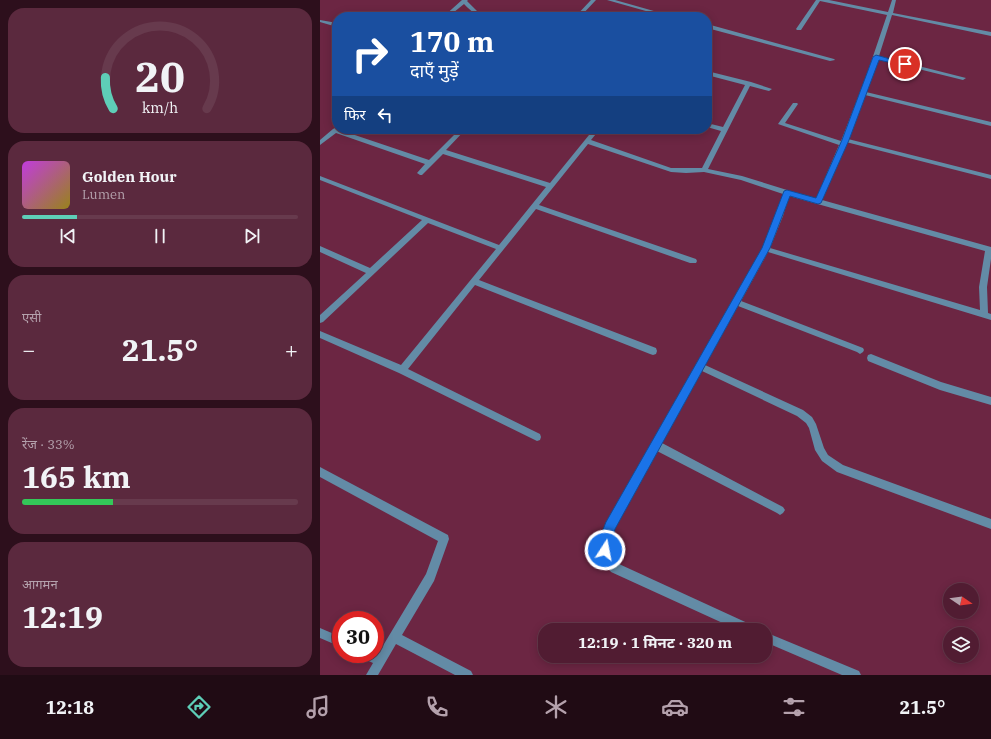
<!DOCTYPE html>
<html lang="hi">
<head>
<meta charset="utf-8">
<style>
	body { margin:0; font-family:"IBM Plex Serif","Noto Sans Devanagari",serif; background:#5b293e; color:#f1f3f6; height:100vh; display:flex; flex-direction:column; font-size:15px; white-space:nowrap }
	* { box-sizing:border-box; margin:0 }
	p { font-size:13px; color:#b4a1ac }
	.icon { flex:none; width:22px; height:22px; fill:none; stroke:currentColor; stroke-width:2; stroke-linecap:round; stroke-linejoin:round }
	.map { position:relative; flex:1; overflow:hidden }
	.drawer { display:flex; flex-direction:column; gap:8px; padding:8px; background:#2d0f1c; width:320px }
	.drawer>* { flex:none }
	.hud { position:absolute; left:12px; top:12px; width:380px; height:122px; border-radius:16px; box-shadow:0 2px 10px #0003,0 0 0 1px #673a4d; background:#1a4fa0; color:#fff; overflow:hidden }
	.needle { width:26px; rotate:103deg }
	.controls { position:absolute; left:623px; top:583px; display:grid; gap:8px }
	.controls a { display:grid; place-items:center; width:36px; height:36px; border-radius:50%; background:#511c32; box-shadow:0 2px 10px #0003,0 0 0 1px #673a4d; font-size:20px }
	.speed { position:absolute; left:12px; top:611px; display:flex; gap:8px; font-size:20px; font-weight:700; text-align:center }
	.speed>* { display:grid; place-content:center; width:52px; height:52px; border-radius:50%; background:#511c32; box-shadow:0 2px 10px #0003,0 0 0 1px #673a4d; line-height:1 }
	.speed .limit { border:6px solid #d22; background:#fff; color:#111 }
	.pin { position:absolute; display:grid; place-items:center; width:34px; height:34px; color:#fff; margin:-17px; border:2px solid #fff; border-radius:50%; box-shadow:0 1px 4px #0007 }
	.me { position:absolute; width:44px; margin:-22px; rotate:11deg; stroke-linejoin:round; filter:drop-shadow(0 0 3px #0008) }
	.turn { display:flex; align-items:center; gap:14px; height:84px; padding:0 12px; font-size:18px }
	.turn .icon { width:52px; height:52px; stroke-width:2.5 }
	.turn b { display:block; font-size:28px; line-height:34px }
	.then { display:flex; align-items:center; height:38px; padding:0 12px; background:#0003; gap:8px; font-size:15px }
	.big { font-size:30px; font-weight:700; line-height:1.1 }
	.drawer .card { flex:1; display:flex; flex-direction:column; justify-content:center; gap:6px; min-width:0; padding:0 14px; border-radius:16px; background:#5b293e }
	.drawer .dial { align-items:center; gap:0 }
	.dial svg { height:104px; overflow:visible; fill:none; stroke:#673a4d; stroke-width:7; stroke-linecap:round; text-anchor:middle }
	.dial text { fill:#f1f3f6; stroke:none }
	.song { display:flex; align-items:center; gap:12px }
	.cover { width:48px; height:48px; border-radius:6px; background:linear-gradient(135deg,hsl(290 70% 55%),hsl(50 70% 35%)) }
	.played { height:4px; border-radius:2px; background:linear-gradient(90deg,#5eceb7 20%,#673a4d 20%) }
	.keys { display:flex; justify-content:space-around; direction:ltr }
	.heat { display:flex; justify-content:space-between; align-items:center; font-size:22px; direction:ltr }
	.charge { height:6px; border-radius:3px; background:linear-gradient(90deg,#34c759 33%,#673a4d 0) }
	.trip { position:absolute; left:218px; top:623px; width:234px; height:40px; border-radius:16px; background:#511c32; box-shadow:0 2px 10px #0003,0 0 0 1px #673a4d; font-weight:700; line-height:40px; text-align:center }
	.menu { display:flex; height:64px; justify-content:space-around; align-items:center; background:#200b14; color:#b4a1ac }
	.menu .icon { width:28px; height:28px }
	.menu .current { color:#5eceb7 }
	.menu b { font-size:18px; color:#f1f3f6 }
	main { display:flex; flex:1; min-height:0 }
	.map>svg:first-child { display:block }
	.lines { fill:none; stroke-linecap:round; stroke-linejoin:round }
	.minor { fill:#638ba6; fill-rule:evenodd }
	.route { fill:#1a73e8; stroke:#114b97 }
</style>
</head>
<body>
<main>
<section class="drawer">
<div class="card dial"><svg viewBox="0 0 100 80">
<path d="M14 69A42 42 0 1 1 86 69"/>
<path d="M14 69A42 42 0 0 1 8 45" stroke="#5eceb7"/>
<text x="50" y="56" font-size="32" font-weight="700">20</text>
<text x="50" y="72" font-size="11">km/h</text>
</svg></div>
<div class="card">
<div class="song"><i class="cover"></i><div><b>Golden Hour</b><p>Lumen</p></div></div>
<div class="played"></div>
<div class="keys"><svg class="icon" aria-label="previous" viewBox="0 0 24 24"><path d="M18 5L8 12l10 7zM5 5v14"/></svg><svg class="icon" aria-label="pause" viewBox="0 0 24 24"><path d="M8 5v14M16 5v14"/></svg><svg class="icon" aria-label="next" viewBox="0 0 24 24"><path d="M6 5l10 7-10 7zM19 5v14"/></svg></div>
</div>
<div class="card"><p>एसी</p>
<div class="heat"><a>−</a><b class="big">21.5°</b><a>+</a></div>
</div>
<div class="card"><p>रेंज · 33%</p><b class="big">165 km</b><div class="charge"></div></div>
<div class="card"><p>आगमन</p><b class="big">12:19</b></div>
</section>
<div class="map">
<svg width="671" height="675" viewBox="0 0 671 675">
	<rect width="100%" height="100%" fill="#6c2643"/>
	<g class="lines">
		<!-- minor -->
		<path class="minor" d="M142,0H148L147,1L158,12L170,17C157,17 153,13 144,4L128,17H123Z
			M271,0H276L260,17H255Z
			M287,0H295L355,17H347Z
			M496,0H509L568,12L572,0H576L573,13L671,32V36L572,15L559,56L646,78L643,80L558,59L546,92L671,122V126L545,95L528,139L671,175V179L526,142L502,200L671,247V259L667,287L668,313L671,314V320L448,252L421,301L543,348L544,350L543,352L540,354L537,352L418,306L385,365L483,410L492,417L496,424L504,448L508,455L523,465L671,519V529L517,472L502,461L495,450L489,428L486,423L477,416L382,371L342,443L463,507L465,510L463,513L460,515L457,513L337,451C326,471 289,528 290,548C291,555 295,559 299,564L434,626L435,630H418L291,572C278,555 278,542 287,523L443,249L457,216L463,194L421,180L384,172L366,173L351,172L268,144L219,205L376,259L377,261L376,263H370L216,209L159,280L336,348L337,351L336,354L333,355L330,354L155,285L88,369L220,434L221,437L220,440L217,441L79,373L0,338V331L81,365L176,249L108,223L3,322L0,323V315L46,273L0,252V246L50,268L102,220L0,180V176L179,245L226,187L123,154L102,175H100L97,173L105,164L16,133L0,145V140L13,129L17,127V129L109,160L140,129H146L126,150L230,183L269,135L254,129H264L272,132L274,129H280L271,140L351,168H382L401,131L387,127V123L403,127L425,85L387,75V71L431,82L452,89L449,91L430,86L388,169L422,176L496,199L519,145L458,124L473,103H477L478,104L465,123L521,141L546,77L567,15L500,1L481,30H477L476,29ZM469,196L665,251L659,287L660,310L450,248L463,216Z
			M0,20L17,23V27L0,22Z
			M387,24L514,59L515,60L510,61L387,28Z
			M551,354L621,382L671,397V405L620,390L548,361L547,358L548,355Z
			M0,467L128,535L129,539L114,581L82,635L151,671L153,675H135L76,644L58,675H46L53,663L42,658L40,654H55V652L58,654L106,574L118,541L0,477Z
			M0,628L21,637V647L0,638Z
			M445,632L539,671L541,675H522L445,642Z"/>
	</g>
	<!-- route -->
	<path class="route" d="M556,55L588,64L585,66L559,60L529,140L501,203L498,204L470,196L450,248L295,529L289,554L285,555L281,554C277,543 282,532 286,522L442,248L464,191L467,190L496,198L522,140L553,57Z"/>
</svg>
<div class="controls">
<a><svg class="needle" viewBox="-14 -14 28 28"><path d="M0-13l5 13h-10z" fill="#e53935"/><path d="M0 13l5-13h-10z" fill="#b4a1ac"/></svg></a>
<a><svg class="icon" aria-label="layers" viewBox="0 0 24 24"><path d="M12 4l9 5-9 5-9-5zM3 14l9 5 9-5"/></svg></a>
</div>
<div class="speed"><div class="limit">30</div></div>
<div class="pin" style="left:585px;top:64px;background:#d93025"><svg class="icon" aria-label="arrive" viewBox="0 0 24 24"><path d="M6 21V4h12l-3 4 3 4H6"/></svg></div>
<svg class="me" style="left:285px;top:550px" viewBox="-20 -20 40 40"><circle r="17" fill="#1a73e8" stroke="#fff" stroke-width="3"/><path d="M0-11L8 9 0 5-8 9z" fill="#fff"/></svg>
<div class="trip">12:19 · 1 मिनट · 320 m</div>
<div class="hud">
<div class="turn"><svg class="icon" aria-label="right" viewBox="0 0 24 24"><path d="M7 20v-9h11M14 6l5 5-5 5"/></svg><div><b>170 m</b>दाएँ मुड़ें</div></div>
<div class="then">फिर<svg class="icon" aria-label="left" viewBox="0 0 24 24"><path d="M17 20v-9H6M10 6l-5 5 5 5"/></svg></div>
</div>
</div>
</main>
<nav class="menu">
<b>12:18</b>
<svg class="icon current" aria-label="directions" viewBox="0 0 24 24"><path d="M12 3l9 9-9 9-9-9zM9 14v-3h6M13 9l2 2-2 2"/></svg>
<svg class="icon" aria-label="music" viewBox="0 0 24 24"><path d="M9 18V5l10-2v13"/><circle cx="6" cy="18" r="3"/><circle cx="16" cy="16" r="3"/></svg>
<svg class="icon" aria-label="phone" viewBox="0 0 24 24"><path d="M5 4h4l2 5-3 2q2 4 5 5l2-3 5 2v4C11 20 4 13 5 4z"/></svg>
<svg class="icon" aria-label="climate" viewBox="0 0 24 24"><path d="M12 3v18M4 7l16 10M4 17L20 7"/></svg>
<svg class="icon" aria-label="car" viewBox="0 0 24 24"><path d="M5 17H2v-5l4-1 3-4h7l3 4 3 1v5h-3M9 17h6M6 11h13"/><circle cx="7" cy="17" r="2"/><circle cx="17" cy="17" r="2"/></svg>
<svg class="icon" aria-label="filters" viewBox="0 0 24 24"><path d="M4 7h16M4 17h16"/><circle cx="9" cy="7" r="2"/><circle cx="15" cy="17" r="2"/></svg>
<b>21.5°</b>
</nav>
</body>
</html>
